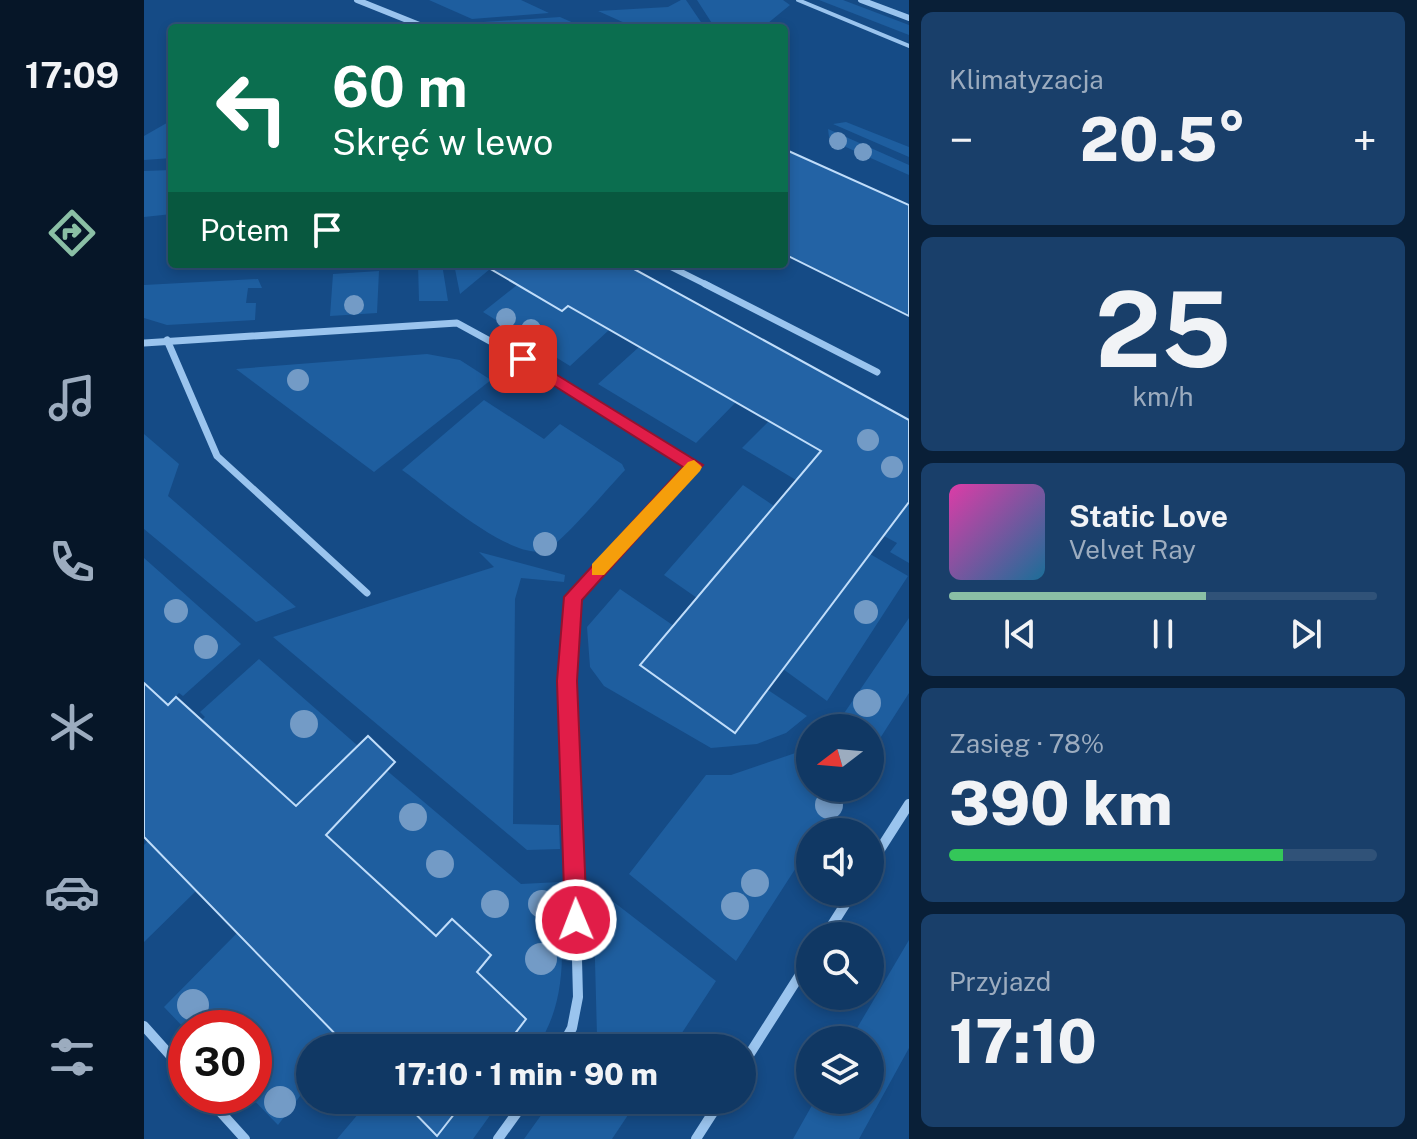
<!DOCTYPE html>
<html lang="pl">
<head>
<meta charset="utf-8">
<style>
	body { margin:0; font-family:"Public Sans",sans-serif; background:#193f6a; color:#f1f3f6; height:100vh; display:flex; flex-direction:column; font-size:30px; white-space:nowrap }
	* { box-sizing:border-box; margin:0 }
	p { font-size:26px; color:#9cacbf }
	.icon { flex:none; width:44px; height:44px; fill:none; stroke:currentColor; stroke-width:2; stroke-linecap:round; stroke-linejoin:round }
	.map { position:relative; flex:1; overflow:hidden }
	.details { display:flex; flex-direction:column; gap:12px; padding:12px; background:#091f37; width:508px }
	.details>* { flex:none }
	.banner { position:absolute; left:24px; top:24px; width:620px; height:244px; border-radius:8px; box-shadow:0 4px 12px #0003,0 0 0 2px #305278; background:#0b6e4f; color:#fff; overflow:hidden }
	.needle { width:52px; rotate:254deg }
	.buttons { position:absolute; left:652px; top:714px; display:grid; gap:16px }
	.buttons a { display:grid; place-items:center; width:88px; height:88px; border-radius:50%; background:#103864; box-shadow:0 4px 12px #0003,0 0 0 2px #305278; font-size:40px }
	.speed { position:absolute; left:24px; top:1010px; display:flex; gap:16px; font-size:40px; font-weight:700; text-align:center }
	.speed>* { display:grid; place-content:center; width:104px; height:104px; border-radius:50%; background:#103864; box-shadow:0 4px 12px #0003,0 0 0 2px #305278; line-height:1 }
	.speed .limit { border:12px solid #d22; background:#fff; color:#111 }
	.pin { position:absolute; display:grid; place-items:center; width:68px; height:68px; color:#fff; margin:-34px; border-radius:16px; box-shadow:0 4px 12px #0006 }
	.me { position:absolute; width:88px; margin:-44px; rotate:359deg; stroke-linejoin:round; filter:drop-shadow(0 0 6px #0008) }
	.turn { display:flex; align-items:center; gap:28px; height:168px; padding:0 32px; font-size:36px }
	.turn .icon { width:104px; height:104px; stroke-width:2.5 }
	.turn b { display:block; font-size:56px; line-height:68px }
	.then { display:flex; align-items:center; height:76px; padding:0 32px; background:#0003; gap:16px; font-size:30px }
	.big { font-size:60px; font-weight:800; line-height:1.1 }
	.details .tile { flex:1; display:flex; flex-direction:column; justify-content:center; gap:12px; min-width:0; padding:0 28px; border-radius:12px; background:#193f6a }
	.details .dial { align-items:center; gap:0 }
	.dial b { font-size:104px; line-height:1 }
	.song { display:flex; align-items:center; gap:24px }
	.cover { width:96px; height:96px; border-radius:12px; background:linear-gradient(135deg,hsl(320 70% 55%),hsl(200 70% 35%)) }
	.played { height:8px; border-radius:4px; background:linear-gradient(90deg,#8abfa5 60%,#305278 60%) }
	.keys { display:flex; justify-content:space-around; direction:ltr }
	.heat { display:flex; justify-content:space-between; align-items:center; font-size:44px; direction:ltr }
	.charge { height:12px; border-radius:6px; background:linear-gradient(90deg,#34c759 78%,#305278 0) }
	.trip { position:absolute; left:152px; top:1034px; width:460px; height:80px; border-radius:40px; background:#103864; box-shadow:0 4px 12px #0003,0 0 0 2px #305278; font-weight:800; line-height:80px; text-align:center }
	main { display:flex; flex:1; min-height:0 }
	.tabs { display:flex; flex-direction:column; width:144px; justify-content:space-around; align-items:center; background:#061628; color:#9cacbf }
	.tabs .icon { width:56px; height:56px }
	.tabs .selected { color:#8abfa5 }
	.tabs b { font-size:36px; color:#f1f3f6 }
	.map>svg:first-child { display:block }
	.green { fill:#1e5e9f }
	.building { fill:#2363a5; stroke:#c0ddfa; stroke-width:2 }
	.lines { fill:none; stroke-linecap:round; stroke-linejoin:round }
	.service { stroke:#9ac4ee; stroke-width:4 }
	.minor-far2 { stroke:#9ac4ee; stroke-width:6 }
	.minor-far1 { stroke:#9ac4ee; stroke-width:7 }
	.minor { stroke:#9ac4ee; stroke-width:10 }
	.tree { fill:#739bc6 }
	.route { fill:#e11d48; stroke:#92132f; stroke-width:2 }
	.slow { fill:#f59e0b }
</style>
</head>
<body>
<main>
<nav class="tabs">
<b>17:09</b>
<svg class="icon selected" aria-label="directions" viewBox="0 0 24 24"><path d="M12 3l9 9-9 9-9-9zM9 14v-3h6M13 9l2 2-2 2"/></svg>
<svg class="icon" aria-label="music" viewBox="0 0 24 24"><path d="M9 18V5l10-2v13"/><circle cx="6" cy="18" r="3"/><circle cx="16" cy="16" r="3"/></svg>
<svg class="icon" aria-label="phone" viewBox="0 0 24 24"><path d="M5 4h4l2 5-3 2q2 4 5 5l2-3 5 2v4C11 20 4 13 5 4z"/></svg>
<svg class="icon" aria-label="climate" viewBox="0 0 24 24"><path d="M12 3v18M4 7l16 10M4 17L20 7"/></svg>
<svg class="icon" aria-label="car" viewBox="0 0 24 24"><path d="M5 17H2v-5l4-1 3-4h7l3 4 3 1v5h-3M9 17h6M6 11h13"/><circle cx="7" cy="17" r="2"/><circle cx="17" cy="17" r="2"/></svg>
<svg class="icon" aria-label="filters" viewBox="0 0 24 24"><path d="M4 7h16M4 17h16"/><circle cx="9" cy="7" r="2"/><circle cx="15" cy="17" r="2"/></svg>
</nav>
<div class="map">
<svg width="765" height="1139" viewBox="0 0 765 1139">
	<rect width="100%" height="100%" fill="#154b86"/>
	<!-- green -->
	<path class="green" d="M285,0H377L405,13L328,19Z
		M537,0H542L561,28H492L454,11L524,7Z
		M553,0H639L646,5L618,28H571Z
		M675,0H699L765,25V35Z
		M416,17L441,28L321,27L324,23Z
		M28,120V158L0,160V136Z
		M702,122L765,147V157L689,124Z
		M684,129L765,165V175L695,144L685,137Z
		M28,170V214L0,217V171Z
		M274,264H298L304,301H275Z
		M310,264H337L346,269L316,294Z
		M235,271L233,313L186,316L189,274Z
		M114,279L118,288H104L102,303H112L111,320L23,325L0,318V285Z
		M373,285L418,311L424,307L465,330L426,366L339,312Z
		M495,347L592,402L552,443L454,384Z
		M283,354L316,360L347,380L230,472L92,369Z
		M727,399L739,405L765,469L652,480L598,448L625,421L677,451Z
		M340,400L400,439L416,424L478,464L481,470C467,485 418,542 404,549C371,566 286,489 258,470Z
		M0,434L35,464L24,496L152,607L112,622L0,529Z
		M599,485L630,506L553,598L520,575Z
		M765,502V563L746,552L753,543L740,536Z
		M335,552L421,575L420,582L377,578L371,599L369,824L415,825L416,849L383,850L129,637L350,567Z
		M726,554L764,576L683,701L639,669Z
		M0,558L97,644L39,696L35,693L24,705L0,683Z
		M476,589L530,626L591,732L624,690L663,716L642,733L613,744L567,748L460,686L446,667L443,627Z
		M765,618V693L726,754V728H690Z
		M115,659L222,753L173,799L166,792L152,806L49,728L61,717L56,712Z
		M666,748V788H704L675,832H666V846L592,961L485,874L562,775H587Z
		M241,769L377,884L416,882C417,941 427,997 392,1048H360L382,1019L333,972L347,954L308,919L292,936L183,835Z
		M4,841L52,891L0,942V845Z
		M449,886L572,981L528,1048H444L453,1036Z
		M93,933L198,1041L193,1048H166V1083L134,1125L106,1096H110V1028L42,1030L20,1007Z
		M765,940V1048L715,1139H649L671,1100H726V1040H706Z
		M226,1100H258L293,1136L321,1100H357L329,1139H193Z
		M408,1100H494L468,1139H380Z"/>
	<!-- building -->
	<path class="building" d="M640,149L765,205V316L640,254Z
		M338,264H481L765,420V502L591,733L496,665L677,451L424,306L418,311Z
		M0,683L24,705L32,697L152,806L224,736L251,762L182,835L292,936L308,919L347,955L333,972L382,1019L360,1048H206L198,1041L0,837Z
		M258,1100H321L293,1136Z"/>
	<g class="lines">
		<!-- service -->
		<path class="service" d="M654,0L765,46"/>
		<!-- minor-far2 -->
		<path class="minor-far2" d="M213,0L283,28
			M717,0L765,18
			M521,264L565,286"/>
		<!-- minor-far1 -->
		<path class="minor-far1" d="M561,284L733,372
			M23,340L73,456L223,593
			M0,343L313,323L379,359L551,465L429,597L425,657"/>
		<!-- minor -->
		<path class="minor" d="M726,865L765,804
			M681,936L709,892
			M0,1026L42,1073
			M417,1048L428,1028L434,997L425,655
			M598,1066L666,959
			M62,1096L101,1139
			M354,1139L382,1100
			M552,1139L577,1100"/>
	</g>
	<!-- trees -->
	<g class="tree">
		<circle cx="694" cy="141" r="9"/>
		<circle cx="719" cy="152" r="9"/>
		<circle cx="210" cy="305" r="10"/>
		<circle cx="362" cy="318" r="10"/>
		<circle cx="387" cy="329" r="10"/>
		<circle cx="154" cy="380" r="11"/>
		<circle cx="724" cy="440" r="11"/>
		<circle cx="748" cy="467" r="11"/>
		<circle cx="401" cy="544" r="12"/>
		<circle cx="32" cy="611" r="12"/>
		<circle cx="722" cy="612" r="12"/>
		<circle cx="62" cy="647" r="12"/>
		<circle cx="723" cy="703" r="14"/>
		<circle cx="160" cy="724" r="14"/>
		<circle cx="685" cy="805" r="14"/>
		<circle cx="269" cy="817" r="14"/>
		<circle cx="296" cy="864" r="14"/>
		<circle cx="611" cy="883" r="14"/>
		<circle cx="351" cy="904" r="14"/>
		<circle cx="398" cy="904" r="14"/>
		<circle cx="591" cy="906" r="14"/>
		<circle cx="397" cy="959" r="16"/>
		<circle cx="49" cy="1005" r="16"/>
		<circle cx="136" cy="1102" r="16"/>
	</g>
	<!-- route -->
	<path class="route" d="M379,354L559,465L438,600L433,681L443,920L440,928L432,931L424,928L421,920L413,681L420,597L539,467L374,363V355Z"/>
	<!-- slow -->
	<path class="slow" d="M550,460L558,467L556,471L460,575H448V564L544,462Z"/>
</svg>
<div class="buttons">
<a><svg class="needle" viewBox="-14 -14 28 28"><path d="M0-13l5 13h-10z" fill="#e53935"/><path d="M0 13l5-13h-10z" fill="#9cacbf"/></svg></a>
<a><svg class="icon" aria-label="sound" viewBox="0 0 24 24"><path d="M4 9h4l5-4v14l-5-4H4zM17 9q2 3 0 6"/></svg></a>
<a><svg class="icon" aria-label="search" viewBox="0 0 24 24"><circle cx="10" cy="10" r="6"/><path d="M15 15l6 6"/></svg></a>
<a><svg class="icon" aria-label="layers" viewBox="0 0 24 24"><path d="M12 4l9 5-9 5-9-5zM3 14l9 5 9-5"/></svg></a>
</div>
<div class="speed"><div class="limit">30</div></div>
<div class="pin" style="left:379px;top:359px;background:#d93025"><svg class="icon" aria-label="arrive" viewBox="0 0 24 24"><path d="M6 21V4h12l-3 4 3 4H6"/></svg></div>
<svg class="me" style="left:432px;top:920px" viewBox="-20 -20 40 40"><circle r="17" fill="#e11d48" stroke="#fff" stroke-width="3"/><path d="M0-11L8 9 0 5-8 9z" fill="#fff"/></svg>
<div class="trip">17:10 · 1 min · 90 m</div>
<div class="banner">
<div class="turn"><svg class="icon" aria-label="left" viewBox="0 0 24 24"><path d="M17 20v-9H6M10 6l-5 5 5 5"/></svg><div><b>60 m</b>Skręć w lewo</div></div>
<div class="then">Potem<svg class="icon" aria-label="arrive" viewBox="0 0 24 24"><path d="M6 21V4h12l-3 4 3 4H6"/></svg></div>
</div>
</div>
<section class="details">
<div class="tile"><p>Klimatyzacja</p>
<div class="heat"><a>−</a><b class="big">20.5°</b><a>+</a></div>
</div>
<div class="tile dial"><b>25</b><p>km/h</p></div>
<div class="tile">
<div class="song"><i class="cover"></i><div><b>Static Love</b><p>Velvet Ray</p></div></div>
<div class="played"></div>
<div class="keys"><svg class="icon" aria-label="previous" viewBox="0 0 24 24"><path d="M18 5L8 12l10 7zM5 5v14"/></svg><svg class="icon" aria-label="pause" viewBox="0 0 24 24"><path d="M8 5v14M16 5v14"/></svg><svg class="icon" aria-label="next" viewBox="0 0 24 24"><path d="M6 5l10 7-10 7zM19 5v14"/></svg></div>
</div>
<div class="tile"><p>Zasięg · 78%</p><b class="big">390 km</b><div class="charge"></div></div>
<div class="tile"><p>Przyjazd</p><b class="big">17:10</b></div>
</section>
</main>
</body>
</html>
